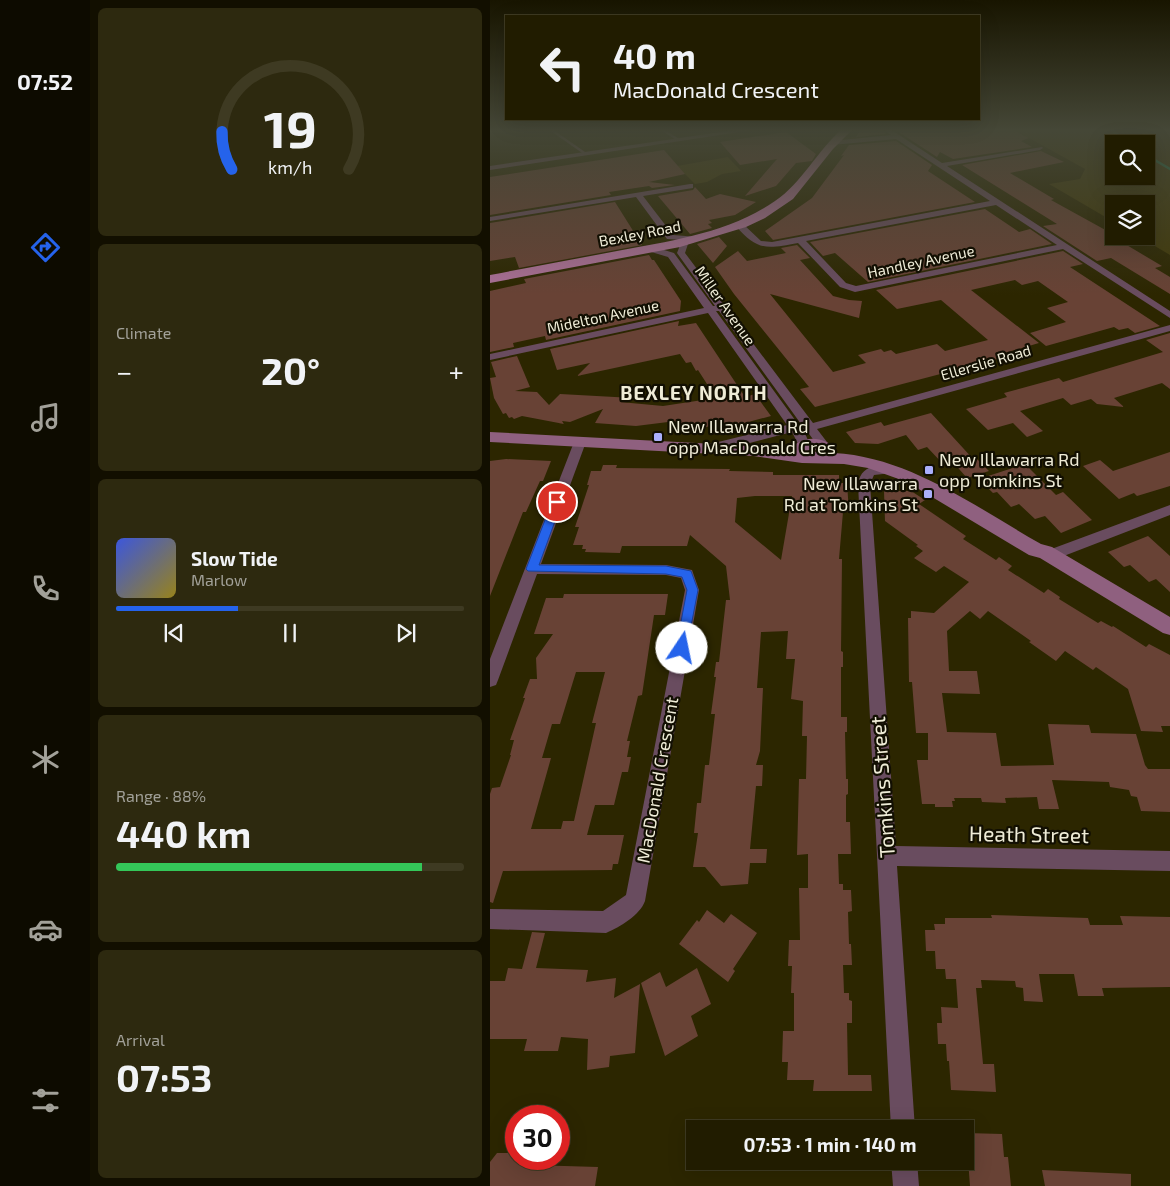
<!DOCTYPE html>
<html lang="en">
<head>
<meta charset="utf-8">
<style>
	body { margin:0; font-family:"Exo 2",sans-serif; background:#2d290f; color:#f1f3f6; height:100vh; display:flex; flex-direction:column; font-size:19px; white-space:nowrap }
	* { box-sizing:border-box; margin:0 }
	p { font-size:16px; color:#a2a199 }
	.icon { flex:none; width:28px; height:28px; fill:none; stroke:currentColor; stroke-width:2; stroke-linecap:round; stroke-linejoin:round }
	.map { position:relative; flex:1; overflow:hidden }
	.sheet { display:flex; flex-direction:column; gap:8px; padding:8px; background:#120f00; width:400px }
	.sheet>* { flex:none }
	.hud { position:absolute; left:15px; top:15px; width:475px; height:105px; border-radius:0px; box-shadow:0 5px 20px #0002,0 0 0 1px #3e3a22; background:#211c00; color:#f1f3f6; overflow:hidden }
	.fabs { position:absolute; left:615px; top:135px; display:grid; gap:10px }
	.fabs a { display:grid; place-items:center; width:50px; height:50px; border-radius:0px; background:#211c00; box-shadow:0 5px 20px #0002,0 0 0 1px #3e3a22; font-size:25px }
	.speed { position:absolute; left:15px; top:1105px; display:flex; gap:10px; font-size:25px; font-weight:700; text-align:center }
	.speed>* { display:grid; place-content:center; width:65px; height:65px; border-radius:50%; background:#211c00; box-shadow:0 5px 20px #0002,0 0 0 1px #3e3a22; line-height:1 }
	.speed .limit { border:8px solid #d22; background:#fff; color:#111 }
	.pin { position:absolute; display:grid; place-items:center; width:42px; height:42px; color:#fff; margin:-21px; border:2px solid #fff; border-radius:50%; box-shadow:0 1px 5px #0007 }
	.me { position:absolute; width:55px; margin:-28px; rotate:11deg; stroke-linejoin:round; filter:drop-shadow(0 0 4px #0008) }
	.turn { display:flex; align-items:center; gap:18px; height:105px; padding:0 25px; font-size:22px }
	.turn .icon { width:65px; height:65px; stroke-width:2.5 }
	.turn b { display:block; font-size:35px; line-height:42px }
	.big { font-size:38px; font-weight:700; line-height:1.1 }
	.sheet .tile { flex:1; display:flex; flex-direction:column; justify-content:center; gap:8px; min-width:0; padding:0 18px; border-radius:8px; background:#2d290f }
	.sheet .dial { align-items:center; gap:0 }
	.dial svg { height:130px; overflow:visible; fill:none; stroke:#3e3a22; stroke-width:7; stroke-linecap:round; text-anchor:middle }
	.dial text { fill:#f1f3f6; stroke:none }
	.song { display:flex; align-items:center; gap:15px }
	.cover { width:60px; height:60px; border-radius:8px; background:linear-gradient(135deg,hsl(230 70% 55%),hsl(50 70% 35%)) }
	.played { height:5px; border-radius:2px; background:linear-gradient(90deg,#2563eb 35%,#3e3a22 35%) }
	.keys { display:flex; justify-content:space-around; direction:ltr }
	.heat { display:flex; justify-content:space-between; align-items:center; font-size:28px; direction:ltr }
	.charge { height:8px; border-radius:4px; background:linear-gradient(90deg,#34c759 88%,#3e3a22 0) }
	.trip { position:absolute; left:196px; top:1120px; width:288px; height:50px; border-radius:0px; background:#211c00; box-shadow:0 5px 20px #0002,0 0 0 1px #3e3a22; font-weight:700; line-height:50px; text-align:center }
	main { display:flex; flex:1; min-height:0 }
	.tab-bar { display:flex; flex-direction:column; width:90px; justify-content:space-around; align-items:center; background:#0d0b00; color:#a2a199 }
	.tab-bar .icon { width:35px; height:35px }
	.tab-bar .active { color:#2563eb }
	.tab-bar b { font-size:22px; color:#f1f3f6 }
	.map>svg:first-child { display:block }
	.green { fill:#423a09; fill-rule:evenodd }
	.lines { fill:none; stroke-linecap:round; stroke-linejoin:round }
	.stream { stroke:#208058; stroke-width:2.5 }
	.building { fill:#684235; fill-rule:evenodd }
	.lane { fill:#694c5f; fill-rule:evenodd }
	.street { fill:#694c5f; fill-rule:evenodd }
	.secondary { fill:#8f607f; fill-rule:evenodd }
	.primary { fill:#ac7097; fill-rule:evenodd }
	.route { fill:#2563eb; stroke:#184099 }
	.poi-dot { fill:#aaaffb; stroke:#120f02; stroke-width:2 }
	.labels { text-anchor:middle; stroke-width:4.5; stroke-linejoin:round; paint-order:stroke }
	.far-street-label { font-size:15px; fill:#efecd7; stroke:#120f02 }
	.poi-label { font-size:18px; fill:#efecd7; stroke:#120f02; text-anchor:start }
	.street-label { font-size:18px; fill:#efecd7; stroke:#120f02 }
	.far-district-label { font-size:19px; font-weight:bold; letter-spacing:1px; fill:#efecd7; stroke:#120f02 }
	.near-street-label { font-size:21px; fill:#efecd7; stroke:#120f02 }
</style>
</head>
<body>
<main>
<nav class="tab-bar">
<b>07:52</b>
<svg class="icon active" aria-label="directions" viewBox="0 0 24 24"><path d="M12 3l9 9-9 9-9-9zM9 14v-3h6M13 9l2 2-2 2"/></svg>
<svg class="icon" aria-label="music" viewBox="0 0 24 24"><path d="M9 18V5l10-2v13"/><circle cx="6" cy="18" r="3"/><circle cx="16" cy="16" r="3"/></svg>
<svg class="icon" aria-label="phone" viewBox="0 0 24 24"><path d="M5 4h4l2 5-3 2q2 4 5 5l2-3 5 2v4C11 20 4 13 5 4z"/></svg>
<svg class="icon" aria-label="climate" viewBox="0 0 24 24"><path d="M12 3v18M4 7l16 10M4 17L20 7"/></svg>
<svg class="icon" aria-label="car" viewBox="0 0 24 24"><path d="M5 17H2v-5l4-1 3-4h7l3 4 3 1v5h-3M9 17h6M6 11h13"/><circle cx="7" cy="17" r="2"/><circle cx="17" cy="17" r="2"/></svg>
<svg class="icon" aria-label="filters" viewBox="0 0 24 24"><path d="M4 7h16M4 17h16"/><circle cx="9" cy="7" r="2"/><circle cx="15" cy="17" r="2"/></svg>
</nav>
<section class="sheet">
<div class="tile dial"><svg viewBox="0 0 100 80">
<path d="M14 69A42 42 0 1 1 86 69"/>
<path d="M14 69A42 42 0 0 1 8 46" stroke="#2563eb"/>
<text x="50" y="56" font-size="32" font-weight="700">19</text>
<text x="50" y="72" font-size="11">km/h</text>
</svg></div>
<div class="tile"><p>Climate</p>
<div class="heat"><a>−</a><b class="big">20°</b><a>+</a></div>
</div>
<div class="tile">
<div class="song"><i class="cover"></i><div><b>Slow Tide</b><p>Marlow</p></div></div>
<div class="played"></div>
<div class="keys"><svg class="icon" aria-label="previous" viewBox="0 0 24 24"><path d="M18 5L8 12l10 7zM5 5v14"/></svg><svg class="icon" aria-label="pause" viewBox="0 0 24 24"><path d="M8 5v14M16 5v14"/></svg><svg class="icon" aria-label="next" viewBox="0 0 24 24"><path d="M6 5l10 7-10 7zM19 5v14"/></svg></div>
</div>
<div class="tile"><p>Range · 88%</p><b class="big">440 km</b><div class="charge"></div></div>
<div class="tile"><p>Arrival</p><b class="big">07:53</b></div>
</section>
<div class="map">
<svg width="680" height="1186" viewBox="0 0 680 1186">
	<rect width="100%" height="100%" fill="#2c2600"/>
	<!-- green -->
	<path class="green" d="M523,129L680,130V255L648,236H656V204H624V222L559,184L590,179L595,169ZM624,144H656V176H624Z
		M238,157L251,171L232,174L217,182L205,184L187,166Z"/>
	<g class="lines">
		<!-- stream -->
		<path class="stream" d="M620,129L642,144
			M656,155L680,169"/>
	</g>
	<!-- building -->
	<path class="building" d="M371,129H392L396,134L366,137Z
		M404,129L523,130L539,138L531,141L542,147L463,159L450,152L447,157Z
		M296,132L326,154L322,161L306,163L286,186L255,196L287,159L250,165L230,142Z
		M406,141L442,165L438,171L485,202L283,240L275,231L322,198L354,155L351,156L359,145Z
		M174,150L195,174L159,182L185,185L162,188L159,186L119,192L121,195L0,215V177Z
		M551,151L574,162L520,173L564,199L561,200L639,243L635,244L672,266L665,268L680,277V294L621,258L607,261L553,226L567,224L472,165Z
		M205,187L216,199L230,194L266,202L245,215L219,220L222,223L218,224L222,228L200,234L168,196L203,190Z
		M125,202L152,245L29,268L25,257L0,261V223Z
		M495,209L529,232L540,229L562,244L378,282L345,253L333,256L320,242Z
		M229,237L237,246L223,263L207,244Z
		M307,245L320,258L310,260L343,296L359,300L372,301L369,318L280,294L343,372L376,363L368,355L391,349L394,352L401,350L406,354L447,344L455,351L498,340L451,300L407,309L386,290L573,251L593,264L580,267L670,326L645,333L638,328L629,330L624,327L556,346L540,333L576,322L557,308L578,302L548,281L532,285L525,280L481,290L549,343L511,354L515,357L325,407L310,389L319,387L244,294L225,267L248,251L257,261L296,253L291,248Z
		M159,255L162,260H164L191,301L190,311L56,340L55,336L23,343L24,347L0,352V291L36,283L34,279Z
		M189,321L188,326L206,323L255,397L265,394L281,416L247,425L245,423L221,429L220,426L210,429L209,426L178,428V422L146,426L105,423L113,409L80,422L72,421L74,424L32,416L24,419L22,417L19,418L16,413L13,414L4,398L0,378L6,377L1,362L27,356L40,387L25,391L47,392L59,405L70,394L143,398L130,402L173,406L226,398L208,370L206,371L201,362L196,363L190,354L87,376L100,363L67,370L60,349Z
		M680,333V389L672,383L624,398L634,407L607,404L601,399L581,405L573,398L530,411L553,431L537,437L523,423L498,430L476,409L517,397L514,393L569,378L573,382L673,352L656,340Z
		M441,413L484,460L487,459L499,471L477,478L462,461L453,464L437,447L428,450L416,435L388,444L365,443L356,432L391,422L394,426Z
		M680,452V486L647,496L644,493L629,499L593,466L610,460L623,471Z
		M16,459L61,461L53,481H50L36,512H33L0,596V461Z
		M535,464L566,495L573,492L602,520L571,533L555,516L545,519L529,504L521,507L507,492L503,493L489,479Z
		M113,465H127L126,468L240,469L239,471L283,472V475H349V483H357L359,512H353L349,559H352L351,651L353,652V667H351V717H357V732H355L356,779H358V794L356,795V822H360L361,854H348L349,884H353V890H361L362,911L358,912L359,944H361L362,965H353L354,993H359V1000L362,1001V1023H357L358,1075H381L382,1091H323L324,1080H297L298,1062H292L293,1031H304V993H301L302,966H298L299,940H310L309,888H318V854L307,855L309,779H316L317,736H312L313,701L301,699L305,659H296L298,631L271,632L267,688H273L270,751L266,765H273L272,786H266L260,849H277L276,863H260L258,884L231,886L215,867H203L208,833H204L207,803H211L215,765H219L225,714H221L226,677H224L226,662H229L236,600H240L236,566L200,535L197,546H132L130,553L95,552L96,549H92L93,545H83L89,527H85L99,485H97L101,471H111ZM265,496H302L291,560L245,522L247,498Z
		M394,491H421L435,500L429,504L476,536L473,539L506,560L509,557L522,566L518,570L554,593L558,589L570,597L569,599L608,623L611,621L622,627L623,626L656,647L659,644L680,655V726H671L673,732L651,731L638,689L606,667L603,670L575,651L566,661L539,642L541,641L498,611L490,619L480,611L457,631L459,671H487L490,694L452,693L457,732L506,733L511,766L564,765L558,724L599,725L601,733L646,734L655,765L658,769H680V812L651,811L647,797L641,796L639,790L620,787L619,782L562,780L569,809H549L547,797L515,798L516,803L492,802L491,798H464L465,801H462L463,807H445V804H432L427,760H438V733H426L422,682H419L418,618H421V611L444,613L479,582L454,566L446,572L424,558L433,551L426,546L428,545L395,521Z
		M658,536L680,556V592L666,579L659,582L640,565L634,567L618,552Z
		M74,594H178L175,615H164L152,695L148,696L137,741H140L137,757H141L138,772H132L124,805H105L97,835H134L128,864H123L122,870L13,871L3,903L0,902V794L2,788L10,787L21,755H20L24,740H20L35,698H33L40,679H47L46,658L63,634H44L56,598H73ZM86,672H115L102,723H106L84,821H73L71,829H41L61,758H52L62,724H70Z
		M217,910L234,923L241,914L267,933L243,969L245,971L238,982L189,944L207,920L209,922Z
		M501,915L598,918L600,925H633L630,916L680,917V987L612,988L614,996H588L584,974H549L553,1002L534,1001L533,988L526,987L525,981L491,980L492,988H486L493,1064H504L506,1092L461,1090L459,1061H457L456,1044H448L447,1023H452L451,1007L468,1008L466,979H456L455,969H446L445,951H436L435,930H445L444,924H455V918H502Z
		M42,932L55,933L46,968L98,970L96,982L126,978L124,998L150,984L145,1053L120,1056L119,1067L97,1070L98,1039L71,1037L68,1051H34L37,1039H0V981H15L18,968L32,969Z
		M207,968L221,1004L201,1016L208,1036L175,1056L151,983L170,972L176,987Z
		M476,1133L512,1134L514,1157H518L521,1186H480Z
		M7,1153H26V1159H42L41,1165L108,1167L105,1186H0V1162Z
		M552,1170L641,1174V1186H555Z"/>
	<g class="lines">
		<!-- lane -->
		<path class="lane" d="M58,129H62L98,154L95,155Z
			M169,129H173L191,140L188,141Z"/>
		<!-- street -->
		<path class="street" d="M251,129H269L0,170V166Z
			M400,129L452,163L552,147L553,148L550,150L457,166L680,311V318L573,249L365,292L350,287L308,243C276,249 267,251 245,225L252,223L271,241L282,242L500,201L406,139L342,145L339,143L342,141L401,135L394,130ZM506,205L567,245L366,286L356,283L316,241Z
			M200,184H203V188L153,196L183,235L208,237V241H199L195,253L323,423L680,325V331L327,429L340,446L334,450L330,449L317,431H314L320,445L314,449L310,448L302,432L233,450L216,451L214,448L216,445L297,425L218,313L0,360V354L214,308L178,257L158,251L157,249L161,246L184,253L223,306H225L187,253L192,240L177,239L146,197L0,221V217ZM226,311H229L311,424H308Z
			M90,438L96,442L51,564L176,565L202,570L209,590L155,901C150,915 130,927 116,933L0,929V909L113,911L136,895L195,590L191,578L176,575L47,574L8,680L6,685L0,687V659L84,442Z
			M387,465H402L408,469L402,473L384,475L380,484L406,846L680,851V871L407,866L425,1129H401L368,484C370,472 376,468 387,465Z
			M680,505V515L566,559L561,560L556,559L554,555L556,551Z
			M401,1161H427L429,1186H403Z"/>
		<!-- secondary -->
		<path class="secondary" d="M0,432L263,446L301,451C308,434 337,436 346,450L344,453C420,457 487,508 551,544L562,547L680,617V635L673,633L550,558L539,555L417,482L378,468L354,464L312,463L263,456L0,442ZM321,449L329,451L319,453L318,451Z"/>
		<!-- primary -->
		<path class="primary" d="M352,129H363L343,149L303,199L275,218L256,227L190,247L0,283V275C42,267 85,259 127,251C181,241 239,233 285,201C312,183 327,151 352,129Z"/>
	</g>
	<!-- sky -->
	<linearGradient id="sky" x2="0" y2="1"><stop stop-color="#181500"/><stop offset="0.44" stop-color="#454737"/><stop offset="1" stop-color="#454737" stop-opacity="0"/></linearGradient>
	<rect width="680" height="295" fill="url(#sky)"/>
	<!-- route -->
	<path class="route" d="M67,499L72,502L49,565L176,566L201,571L208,590L196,652H187L186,648L197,590L192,577L176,574L38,571L36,569L62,502Z"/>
	<!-- markers -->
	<g class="poi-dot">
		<rect x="163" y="432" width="10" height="10" rx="2.5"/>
		<rect x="434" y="465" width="10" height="10" rx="2.5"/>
		<rect x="433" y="489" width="10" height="10" rx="2.5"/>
	</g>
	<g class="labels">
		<!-- far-street labels -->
		<g class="far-street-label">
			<text transform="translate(150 234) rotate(-11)" y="5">Bexley Road</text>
			<text transform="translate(431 262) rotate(-12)" y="5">Handley Avenue</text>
			<text transform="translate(235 306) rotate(55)" y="5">Miller Avenue</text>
			<text transform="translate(113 317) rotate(-12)" y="5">Midelton Avenue</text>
			<text transform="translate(496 363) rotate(-16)" y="5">Ellerslie Road</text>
		</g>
		<!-- poi labels -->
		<g class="poi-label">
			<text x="178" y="433">New Illawarra Rd<tspan x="178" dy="21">opp MacDonald Cres</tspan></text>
			<text x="449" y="466">New Illawarra Rd<tspan x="449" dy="21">opp Tomkins St</tspan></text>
			<text x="428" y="490" text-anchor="end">New Illawarra<tspan x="428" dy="21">Rd at Tomkins St</tspan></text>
		</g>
		<!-- street labels -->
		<g class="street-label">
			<text transform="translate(168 780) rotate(-80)" y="6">MacDonald Crescent</text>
		</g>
		<!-- far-district labels -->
		<g class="far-district-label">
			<text x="204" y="400">BEXLEY NORTH</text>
		</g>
		<!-- near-street labels -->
		<g class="near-street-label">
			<text transform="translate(393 787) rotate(-94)" y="7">Tomkins Street</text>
			<text transform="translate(539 835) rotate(1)" y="7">Heath Street</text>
		</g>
	</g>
</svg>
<div class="fabs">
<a><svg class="icon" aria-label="search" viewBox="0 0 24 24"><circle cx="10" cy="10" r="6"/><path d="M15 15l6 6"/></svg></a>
<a><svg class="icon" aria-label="layers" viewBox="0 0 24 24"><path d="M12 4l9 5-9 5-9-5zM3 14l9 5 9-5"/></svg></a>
</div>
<div class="speed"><div class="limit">30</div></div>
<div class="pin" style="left:67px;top:502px;background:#d93025"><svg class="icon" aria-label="arrive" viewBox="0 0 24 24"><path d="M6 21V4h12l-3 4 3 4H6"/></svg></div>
<svg class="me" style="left:192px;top:648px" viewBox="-20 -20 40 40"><circle r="19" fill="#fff"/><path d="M0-13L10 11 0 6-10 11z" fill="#2563eb"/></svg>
<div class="trip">07:53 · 1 min · 140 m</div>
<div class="hud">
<div class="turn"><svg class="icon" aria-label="left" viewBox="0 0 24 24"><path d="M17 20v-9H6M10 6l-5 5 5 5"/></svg><div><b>40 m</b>MacDonald Crescent</div></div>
</div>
</div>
</main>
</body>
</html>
